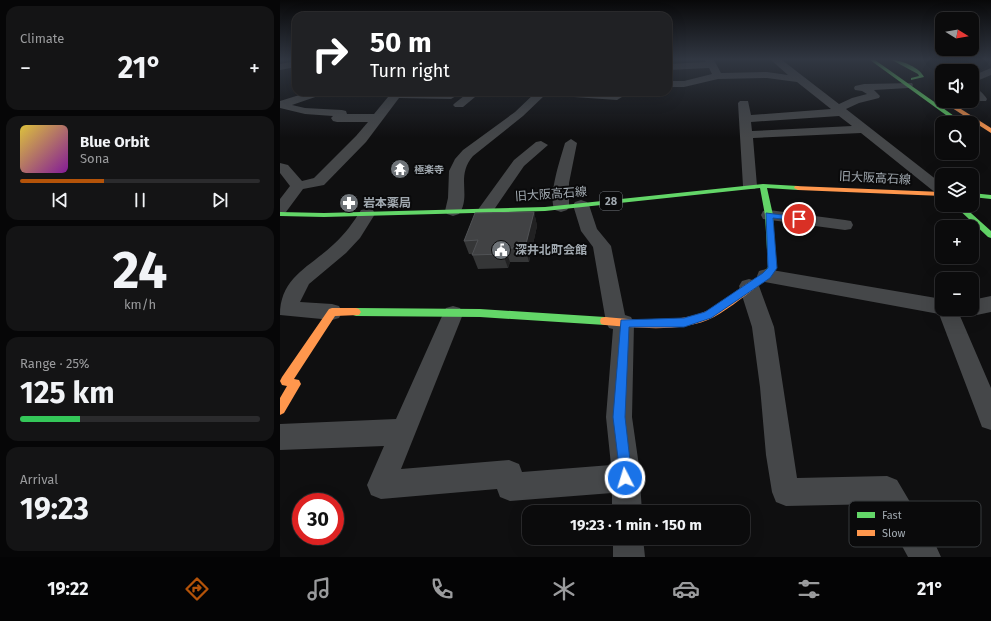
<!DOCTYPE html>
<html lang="en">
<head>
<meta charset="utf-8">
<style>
	body { margin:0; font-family:"Fira Sans","Noto Sans JP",sans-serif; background:#141415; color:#f1f3f6; height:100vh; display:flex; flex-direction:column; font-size:15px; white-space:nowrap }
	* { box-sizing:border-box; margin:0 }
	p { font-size:13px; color:#9a9b9d }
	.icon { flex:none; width:22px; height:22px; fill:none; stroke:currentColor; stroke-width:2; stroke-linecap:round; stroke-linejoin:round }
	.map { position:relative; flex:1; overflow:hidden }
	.sheet { display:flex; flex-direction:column; gap:6px; padding:6px; background:#060607; width:280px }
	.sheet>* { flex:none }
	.guide { position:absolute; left:12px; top:12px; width:380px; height:84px; border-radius:12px; box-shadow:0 4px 16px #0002,0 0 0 1px #2b2b2d; background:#202124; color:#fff; overflow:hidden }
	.needle { width:26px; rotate:101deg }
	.controls { position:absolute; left:655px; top:12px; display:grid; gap:8px }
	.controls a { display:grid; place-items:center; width:44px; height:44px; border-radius:8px; background:#0b0b0c; box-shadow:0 4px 16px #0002,0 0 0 1px #2b2b2d; font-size:20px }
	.speed { position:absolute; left:12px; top:493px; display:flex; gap:8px; font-size:20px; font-weight:700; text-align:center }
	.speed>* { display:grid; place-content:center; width:52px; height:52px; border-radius:50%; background:#0b0b0c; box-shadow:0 4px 16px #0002,0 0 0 1px #2b2b2d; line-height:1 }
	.speed .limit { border:6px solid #d22; background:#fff; color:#111 }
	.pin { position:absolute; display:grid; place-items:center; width:34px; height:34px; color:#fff; margin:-17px; border:2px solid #fff; border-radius:50%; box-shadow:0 1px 4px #0007 }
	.me { position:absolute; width:44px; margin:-22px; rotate:355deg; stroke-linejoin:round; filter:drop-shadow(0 0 3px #0008) }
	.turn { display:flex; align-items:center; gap:14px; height:84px; padding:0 12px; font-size:18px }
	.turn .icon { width:52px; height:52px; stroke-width:2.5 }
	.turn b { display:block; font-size:28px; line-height:34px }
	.big { font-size:30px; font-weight:700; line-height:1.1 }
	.sheet .widget { flex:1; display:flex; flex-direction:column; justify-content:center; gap:6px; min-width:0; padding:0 14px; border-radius:12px; background:#141415 }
	.sheet .dial { align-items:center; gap:0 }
	.dial b { font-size:52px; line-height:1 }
	.song { display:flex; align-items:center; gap:12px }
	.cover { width:48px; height:48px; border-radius:6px; background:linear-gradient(135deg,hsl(50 70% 55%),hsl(290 70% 35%)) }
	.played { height:4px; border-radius:2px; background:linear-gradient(90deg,#b45309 35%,#2b2b2d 35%) }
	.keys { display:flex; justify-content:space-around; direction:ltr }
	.heat { display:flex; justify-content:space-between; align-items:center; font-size:22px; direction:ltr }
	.charge { height:6px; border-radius:3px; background:linear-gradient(90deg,#34c759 25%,#2b2b2d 0) }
	.trip { position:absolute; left:242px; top:505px; width:228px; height:40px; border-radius:12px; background:#0b0b0c; box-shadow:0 4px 16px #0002,0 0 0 1px #2b2b2d; font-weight:700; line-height:40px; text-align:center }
	.menu { display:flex; height:64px; justify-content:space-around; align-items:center; background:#040405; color:#9a9b9d }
	.menu .icon { width:28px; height:28px }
	.menu .selected { color:#b45309 }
	.menu b { font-size:18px; color:#f1f3f6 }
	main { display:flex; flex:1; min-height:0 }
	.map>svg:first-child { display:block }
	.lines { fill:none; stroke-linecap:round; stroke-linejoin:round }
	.street { fill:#454749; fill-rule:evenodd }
	.fast { fill:#63d668; fill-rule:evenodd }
	.slow { fill:#ff974d; fill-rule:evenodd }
	.wall { fill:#353637 }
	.shaded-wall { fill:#212122 }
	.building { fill:#414244; stroke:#505255 }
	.route { fill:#1a73e8; stroke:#114b97 }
	.labels { text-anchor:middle; stroke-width:4; stroke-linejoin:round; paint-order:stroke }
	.far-poi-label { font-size:10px; font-weight:bold; fill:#a1a9b0; stroke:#0a0a0b; text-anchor:start }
	.shield { fill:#0a0a0b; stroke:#74797e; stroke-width:1 }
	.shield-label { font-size:11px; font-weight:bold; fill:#a1a9b0 }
	.street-label { font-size:12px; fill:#a1a9b0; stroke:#0a0a0b }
	.poi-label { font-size:12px; font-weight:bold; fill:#a1a9b0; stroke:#0a0a0b; text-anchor:start }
	.key { fill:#0a0a0b; stroke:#373a3d; stroke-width:1 }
	.key-label { font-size:11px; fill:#a1a9b0 }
</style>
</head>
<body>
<main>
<section class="sheet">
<div class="widget"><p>Climate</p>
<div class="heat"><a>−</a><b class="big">21°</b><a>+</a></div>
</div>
<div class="widget">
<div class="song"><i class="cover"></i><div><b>Blue Orbit</b><p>Sona</p></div></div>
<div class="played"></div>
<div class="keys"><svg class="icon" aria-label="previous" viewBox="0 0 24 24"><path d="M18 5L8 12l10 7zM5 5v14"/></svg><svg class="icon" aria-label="pause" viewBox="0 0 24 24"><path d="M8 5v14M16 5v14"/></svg><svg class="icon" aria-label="next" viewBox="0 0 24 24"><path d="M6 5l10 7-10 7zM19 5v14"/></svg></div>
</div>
<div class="widget dial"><b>24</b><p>km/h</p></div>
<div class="widget"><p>Range · 25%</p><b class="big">125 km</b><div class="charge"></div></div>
<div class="widget"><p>Arrival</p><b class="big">19:23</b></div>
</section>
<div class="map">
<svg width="711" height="557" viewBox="0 0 711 557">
	<rect width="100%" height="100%" fill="#0f0f10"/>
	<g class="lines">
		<!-- street -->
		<path class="street" d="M424,60H434L441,73L487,72L508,75L491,60H502L559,104L572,98L587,94L582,91L575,90L574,88L575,86L584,84L632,83L633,85L632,87L628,88L594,90L600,96L599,98L579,103L566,109L662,184V196L657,194L581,133L473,138L477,186L475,189H465L463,186L458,103L460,101H468L471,115L551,109L517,82L487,78L438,79L404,87H388V81H404L432,74L429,68L388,70V64L426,62ZM559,116L572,126L472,131L471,122Z
			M16,61V67L0,70V64Z
			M711,68V75L692,83V76Z
			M692,87C698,88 704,94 707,99L706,101H688H692Z
			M29,92H45L44,94L12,105L25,108L62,110L66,111L67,114H94L108,97L104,96L103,94L104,92L171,93L176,96L171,99L119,98L86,142L44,185L23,189L6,212L0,214V199L10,186L0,173V163L8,165L22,181L34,178L76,136L88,122H57L53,121L51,118L53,116L25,114L0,108V101Z
			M189,92H201L183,107H175L173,105L175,103Z
			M256,92C269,92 336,90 342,97L337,100L265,95L243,116L193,156C175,177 192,195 179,214L173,216L167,214L165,211L168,198L169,171L175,159L183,150L235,112Z
			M662,95L663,101L657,100L656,98L657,96Z
			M291,139L297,143L289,183V207L287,210L281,212L275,210C267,198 281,157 285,143Z
			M261,141L268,145L244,166L211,214L205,216L199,214L197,211L234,160L256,142Z
			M301,200L307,202L309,205L317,229L331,246L345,315L351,317L354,323L352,417L359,466L362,512H332V493L230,501L220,497L217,489L101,499L91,495L87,485L104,446L0,450V424L116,419L163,314L166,308L173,306L180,308L183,314L121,469L229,460L239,464L242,472L331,465L326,417L333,329L329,328L326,322L313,247L301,231L293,205L295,202Z
			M87,209L93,210L95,214L80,238L66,253L29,284L20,302L52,304L59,306L62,312L59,318L52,320L0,315C0,277 30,267 54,244C65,234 73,223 81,210Z
			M489,210L565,220L571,221L573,225L571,229L565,230L483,219L481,215L483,211Z
			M486,269L662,299V309H677L711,388V430L702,427L659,314L479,281L477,276L479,271Z
			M469,279L476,281L479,286L494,327L517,478L607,476L617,480L656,546L661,557H628L599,504L506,506L496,502L492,492L486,455L480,387L472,327L459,286L462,281Z
			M711,296V312L692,316L685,314L682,309H692V300Z
			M333,538H363L365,557H333Z"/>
		<!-- fast -->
		<path class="fast" d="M590,60H595L684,123H677Z
			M612,60C622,60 640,68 644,77L631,80V78L639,76L638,74Z
			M483,184L518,186L522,188L518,190L487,188L493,215L496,268L486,280L483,281L479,278L488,267L485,215L480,188L265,211L44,217L0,216V212L44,213L265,207Z
			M692,193L711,195V199L692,197Z
			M674,205H682L711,231V238L708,237Z
			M76,308L200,309L325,317L329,318L330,321L329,324L325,325L200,317L76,316L73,315L71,312L73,309Z"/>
		<!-- slow -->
		<path class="slow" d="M669,104H673L711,128V133L669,106Z
			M515,186L662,192V196L518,190L514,188Z
			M483,275L486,276L487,278L486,280C469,292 452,307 434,317C404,333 358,328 325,325L321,324L320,321L321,318L325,317C358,320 405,325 434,307C447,299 470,279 483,275Z
			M52,308H76L79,309L81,312L79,315L55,316L14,379L19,380L21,384L4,413L0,415V398L7,386L2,385L0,381L2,377L49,309Z"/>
	</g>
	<!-- wall -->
	<path class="wall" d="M254,212L257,226L249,262H230L228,268L198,269L192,254H189L184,241Z"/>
	<!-- shaded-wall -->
	<path class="shaded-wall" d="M254,212L257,226L249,262L245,248Z
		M225,248L230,262L228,268L223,254Z"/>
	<!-- building -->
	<path class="building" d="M254,212L245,248H225L223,254L192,255L198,240L184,241L195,213Z"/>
	<!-- sky -->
	<linearGradient id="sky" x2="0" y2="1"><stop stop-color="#080809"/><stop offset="0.43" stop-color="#313742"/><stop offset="1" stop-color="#313742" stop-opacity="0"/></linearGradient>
	<rect width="711" height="138" fill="url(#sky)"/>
	<!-- route -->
	<path class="route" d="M486,213L519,217L523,219L519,221L493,218L497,268L490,278L431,318L404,327H349L345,417L352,478L350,483L345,485L341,483L333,417L341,320L404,318L425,312L483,273L488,268Z"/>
	<!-- icons -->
	<defs>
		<symbol id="temple-disc" viewBox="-11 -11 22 22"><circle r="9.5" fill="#6e7378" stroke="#0a0a0b"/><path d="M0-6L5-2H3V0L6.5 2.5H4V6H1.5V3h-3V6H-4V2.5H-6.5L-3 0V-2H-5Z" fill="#fff"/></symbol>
		<symbol id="pharmacy-disc" viewBox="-11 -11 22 22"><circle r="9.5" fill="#6e7378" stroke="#0a0a0b"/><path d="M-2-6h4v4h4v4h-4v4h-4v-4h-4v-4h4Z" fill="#fff"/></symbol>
		<symbol id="civic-disc" viewBox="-11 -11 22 22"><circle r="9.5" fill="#6e7378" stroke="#0a0a0b"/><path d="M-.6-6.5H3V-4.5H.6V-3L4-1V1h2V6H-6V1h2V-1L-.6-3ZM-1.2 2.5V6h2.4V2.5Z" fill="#fff"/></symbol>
	</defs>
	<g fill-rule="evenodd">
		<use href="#temple-disc" x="109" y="158" width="22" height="22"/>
		<use href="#pharmacy-disc" x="58" y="192" width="22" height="22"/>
		<use href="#civic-disc" x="210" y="239" width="22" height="22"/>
	</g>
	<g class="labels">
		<!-- far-poi labels -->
		<g class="far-poi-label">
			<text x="134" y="173">極楽寺</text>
		</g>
		<!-- shield labels -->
		<rect class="shield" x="320" y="192" width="22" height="18" rx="3"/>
		<g class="shield-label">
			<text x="331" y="205">28</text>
		</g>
		<!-- street labels -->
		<g class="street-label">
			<text transform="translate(595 178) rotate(3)" y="4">旧大阪高石線</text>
			<text transform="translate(271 194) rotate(-4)" y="4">旧大阪高石線</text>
		</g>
		<!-- poi labels -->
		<g class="poi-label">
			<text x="83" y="207">岩本薬局</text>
			<text x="235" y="254">深井北町会館</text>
		</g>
	</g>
	<!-- legend -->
	<rect x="569" y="501" width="132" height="46" rx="6" class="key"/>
	<rect x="577" y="512" width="18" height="6" fill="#63d668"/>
	<rect x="577" y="530" width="18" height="6" fill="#ff974d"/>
	<g class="key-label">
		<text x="602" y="519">Fast</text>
		<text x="602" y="537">Slow</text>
	</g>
</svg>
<div class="controls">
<a><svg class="needle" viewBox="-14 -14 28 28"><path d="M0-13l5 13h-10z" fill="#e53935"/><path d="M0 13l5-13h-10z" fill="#9a9b9d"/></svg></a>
<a><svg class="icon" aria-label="sound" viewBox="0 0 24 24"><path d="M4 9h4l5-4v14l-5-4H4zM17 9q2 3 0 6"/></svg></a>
<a><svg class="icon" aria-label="search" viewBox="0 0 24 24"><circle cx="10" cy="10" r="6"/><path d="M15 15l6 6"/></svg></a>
<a><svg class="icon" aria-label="layers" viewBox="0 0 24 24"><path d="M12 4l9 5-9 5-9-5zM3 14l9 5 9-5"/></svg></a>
<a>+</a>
<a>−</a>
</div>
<div class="speed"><div class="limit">30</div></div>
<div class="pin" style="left:519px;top:219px;background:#d93025"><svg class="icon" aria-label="arrive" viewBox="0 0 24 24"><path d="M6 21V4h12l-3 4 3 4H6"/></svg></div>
<svg class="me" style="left:345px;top:478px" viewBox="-20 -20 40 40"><circle r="17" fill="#1a73e8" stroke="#fff" stroke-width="3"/><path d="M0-11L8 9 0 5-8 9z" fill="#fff"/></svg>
<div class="trip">19:23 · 1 min · 150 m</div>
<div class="guide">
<div class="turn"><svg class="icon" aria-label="right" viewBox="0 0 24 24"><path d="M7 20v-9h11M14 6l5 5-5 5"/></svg><div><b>50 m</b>Turn right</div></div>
</div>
</div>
</main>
<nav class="menu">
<b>19:22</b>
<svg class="icon selected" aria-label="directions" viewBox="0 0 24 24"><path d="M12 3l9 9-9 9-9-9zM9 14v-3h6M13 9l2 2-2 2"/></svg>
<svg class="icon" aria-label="music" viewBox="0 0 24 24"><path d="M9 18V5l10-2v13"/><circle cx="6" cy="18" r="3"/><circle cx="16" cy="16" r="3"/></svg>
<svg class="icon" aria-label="phone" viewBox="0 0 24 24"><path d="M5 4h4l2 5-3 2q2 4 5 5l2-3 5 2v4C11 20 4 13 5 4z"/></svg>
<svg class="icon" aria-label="climate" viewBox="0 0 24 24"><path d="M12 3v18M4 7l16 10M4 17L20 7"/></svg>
<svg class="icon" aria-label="car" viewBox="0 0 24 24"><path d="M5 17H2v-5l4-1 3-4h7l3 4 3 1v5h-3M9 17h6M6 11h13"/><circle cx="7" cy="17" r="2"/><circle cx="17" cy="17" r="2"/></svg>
<svg class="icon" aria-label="filters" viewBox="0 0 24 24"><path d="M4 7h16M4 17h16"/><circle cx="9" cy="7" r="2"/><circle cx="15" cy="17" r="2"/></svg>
<b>21°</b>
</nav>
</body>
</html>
